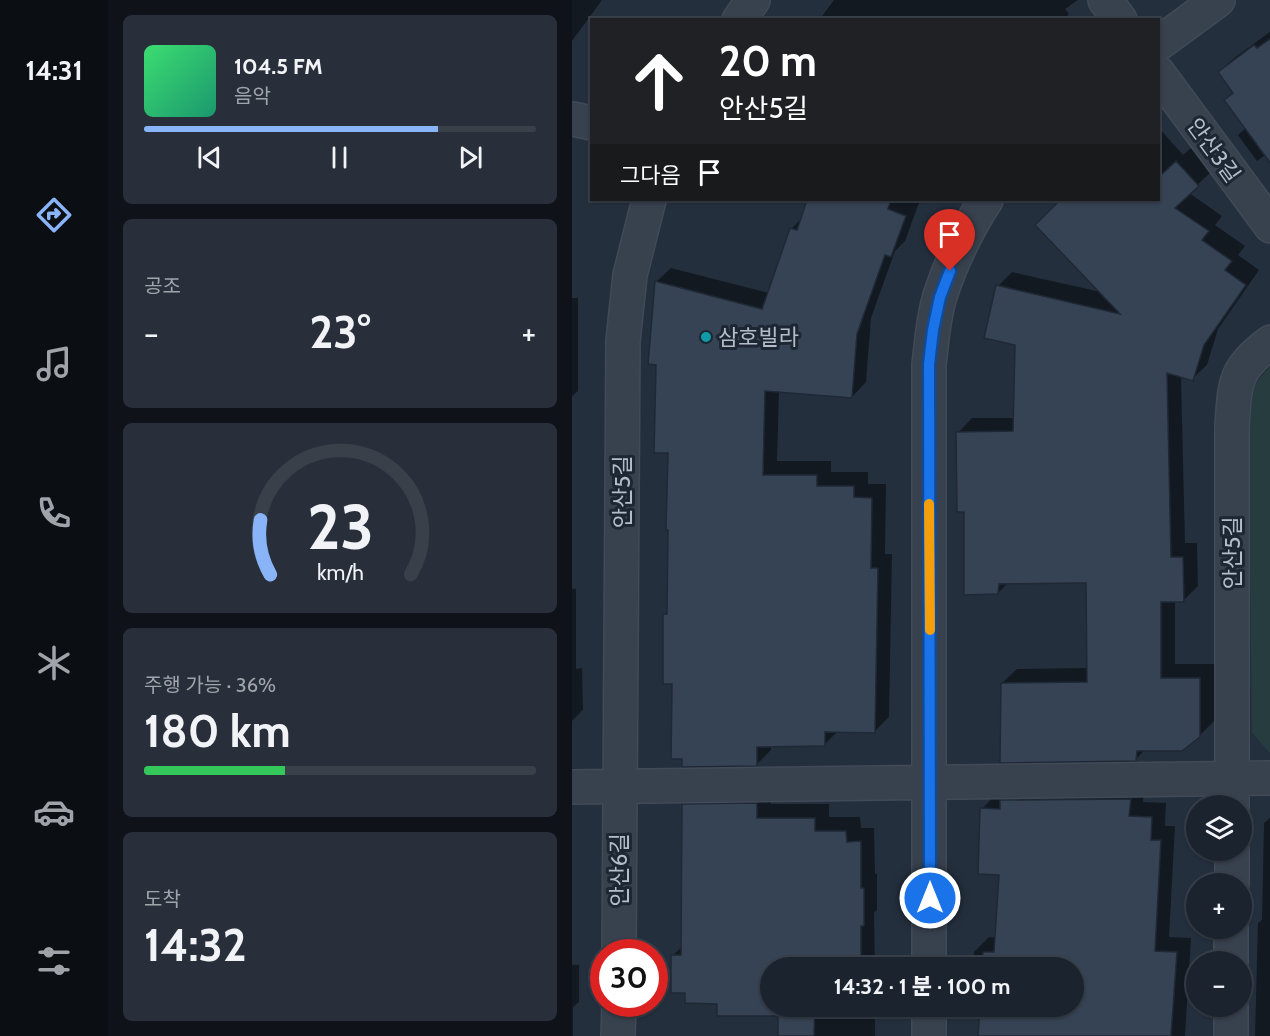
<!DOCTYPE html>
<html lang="ko">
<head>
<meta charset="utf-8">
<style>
	body { margin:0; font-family:Cabin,"Noto Sans KR",sans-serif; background:#282f3a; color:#f1f3f6; height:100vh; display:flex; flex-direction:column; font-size:22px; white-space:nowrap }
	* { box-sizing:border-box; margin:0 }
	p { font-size:20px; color:#a0a4aa }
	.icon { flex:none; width:33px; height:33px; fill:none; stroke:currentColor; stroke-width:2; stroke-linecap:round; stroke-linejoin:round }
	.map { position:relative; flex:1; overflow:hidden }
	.details { display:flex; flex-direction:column; gap:15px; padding:15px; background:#0f1319; width:464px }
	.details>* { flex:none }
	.banner { position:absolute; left:18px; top:18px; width:570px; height:183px; border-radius:0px; box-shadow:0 2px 4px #0004,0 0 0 2px #39404a; background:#202124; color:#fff; overflow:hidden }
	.controls { position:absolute; left:614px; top:795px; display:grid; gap:12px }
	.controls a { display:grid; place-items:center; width:66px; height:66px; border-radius:50%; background:#1b232e; box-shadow:0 2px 4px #0004,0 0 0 2px #39404a; font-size:30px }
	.speed { position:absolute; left:18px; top:939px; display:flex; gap:12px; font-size:30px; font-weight:700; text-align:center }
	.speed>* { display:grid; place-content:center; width:78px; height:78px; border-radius:50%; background:#1b232e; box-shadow:0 2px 4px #0004,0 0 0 2px #39404a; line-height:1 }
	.speed .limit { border:9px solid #d22; background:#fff; color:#111 }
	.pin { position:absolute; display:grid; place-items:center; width:51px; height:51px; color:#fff; margin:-62px -26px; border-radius:50% 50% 50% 0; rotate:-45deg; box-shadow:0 0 6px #0007 }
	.pin .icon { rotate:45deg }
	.me { position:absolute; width:66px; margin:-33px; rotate:0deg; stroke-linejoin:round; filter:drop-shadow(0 0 4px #0008) }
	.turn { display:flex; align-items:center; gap:21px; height:126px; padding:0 30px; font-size:27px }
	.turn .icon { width:78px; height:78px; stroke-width:2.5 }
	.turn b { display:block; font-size:42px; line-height:51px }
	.then { display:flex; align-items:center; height:57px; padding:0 30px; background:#0003; gap:12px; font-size:22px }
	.big { font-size:45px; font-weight:800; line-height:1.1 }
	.details .card { flex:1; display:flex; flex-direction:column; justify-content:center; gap:9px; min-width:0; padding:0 21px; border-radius:9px; background:#282f3a }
	.details .dial { align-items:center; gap:0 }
	.dial svg { height:156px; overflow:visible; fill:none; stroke:#39404a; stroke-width:7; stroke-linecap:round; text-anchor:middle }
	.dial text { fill:#f1f3f6; stroke:none }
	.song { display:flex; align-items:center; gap:18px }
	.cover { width:72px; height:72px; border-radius:9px; background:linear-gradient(135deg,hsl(140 70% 55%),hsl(160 70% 35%)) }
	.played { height:6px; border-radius:3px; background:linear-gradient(90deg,#8ab4f8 75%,#39404a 75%) }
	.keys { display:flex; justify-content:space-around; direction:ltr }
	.heat { display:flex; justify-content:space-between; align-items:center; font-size:33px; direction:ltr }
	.charge { height:9px; border-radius:4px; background:linear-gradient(90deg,#34c759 36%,#39404a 0) }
	.trip { position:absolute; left:188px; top:957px; width:324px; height:60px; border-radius:30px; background:#1b232e; box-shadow:0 2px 4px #0004,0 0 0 2px #39404a; font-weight:800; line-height:60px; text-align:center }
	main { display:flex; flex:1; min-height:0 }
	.dock { display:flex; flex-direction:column; width:108px; justify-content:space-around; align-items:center; background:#0b0e12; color:#a0a4aa }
	.dock .icon { width:42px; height:42px }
	.dock .active { color:#8ab4f8 }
	.dock b { font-size:27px; color:#f1f3f6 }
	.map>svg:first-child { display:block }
	.green { fill:#263c3f }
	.shadow { fill:#0007 }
	.building { fill:#364354; stroke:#1f2835; stroke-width:1.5 }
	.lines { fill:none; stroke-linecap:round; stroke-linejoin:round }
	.street-casing { stroke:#414a57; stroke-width:36 }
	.street { stroke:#38414e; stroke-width:33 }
	.route-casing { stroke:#114b97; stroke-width:15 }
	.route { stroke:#1a73e8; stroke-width:10 }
	.slow { stroke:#f59e0b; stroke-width:10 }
	.culture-dot { fill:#0f9aa8; stroke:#1d2633; stroke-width:2 }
	.labels { text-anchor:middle; stroke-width:6; stroke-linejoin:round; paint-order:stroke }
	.street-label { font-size:22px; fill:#b4bcc9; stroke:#1d2633 }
	.poi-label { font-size:22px; fill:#b4bcc9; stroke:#1d2633; text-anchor:start }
</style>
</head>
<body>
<main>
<nav class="dock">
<b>14:31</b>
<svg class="icon active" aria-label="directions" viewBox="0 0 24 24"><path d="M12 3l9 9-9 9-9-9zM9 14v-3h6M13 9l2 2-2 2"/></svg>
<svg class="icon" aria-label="music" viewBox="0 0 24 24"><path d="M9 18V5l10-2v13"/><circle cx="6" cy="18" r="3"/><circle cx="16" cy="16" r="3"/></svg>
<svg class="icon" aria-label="phone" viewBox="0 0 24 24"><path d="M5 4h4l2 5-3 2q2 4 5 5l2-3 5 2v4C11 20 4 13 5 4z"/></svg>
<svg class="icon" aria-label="climate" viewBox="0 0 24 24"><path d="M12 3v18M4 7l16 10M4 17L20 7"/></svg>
<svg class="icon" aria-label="car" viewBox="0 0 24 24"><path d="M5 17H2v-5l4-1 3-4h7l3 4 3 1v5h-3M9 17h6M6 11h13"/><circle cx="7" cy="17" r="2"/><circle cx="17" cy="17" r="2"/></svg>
<svg class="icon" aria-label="filters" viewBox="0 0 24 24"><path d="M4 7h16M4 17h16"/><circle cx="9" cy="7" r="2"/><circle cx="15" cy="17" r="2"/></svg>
</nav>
<section class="details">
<div class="card">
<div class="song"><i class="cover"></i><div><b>104.5 FM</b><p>음악</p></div></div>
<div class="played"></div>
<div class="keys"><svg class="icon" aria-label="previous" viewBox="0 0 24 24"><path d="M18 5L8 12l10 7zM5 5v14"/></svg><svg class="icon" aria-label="pause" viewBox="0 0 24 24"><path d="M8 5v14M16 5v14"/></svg><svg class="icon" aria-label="next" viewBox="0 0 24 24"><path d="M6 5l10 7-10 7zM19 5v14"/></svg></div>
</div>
<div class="card"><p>공조</p>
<div class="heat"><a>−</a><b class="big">23°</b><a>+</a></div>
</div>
<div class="card dial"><svg viewBox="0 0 100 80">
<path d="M14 69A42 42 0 1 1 86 69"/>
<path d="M14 69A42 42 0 0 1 9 41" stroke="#8ab4f8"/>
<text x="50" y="56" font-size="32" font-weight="700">23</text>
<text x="50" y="72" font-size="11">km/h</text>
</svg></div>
<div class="card"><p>주행 가능 · 36%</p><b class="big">180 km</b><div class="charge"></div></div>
<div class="card"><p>도착</p><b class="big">14:32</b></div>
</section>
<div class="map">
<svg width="699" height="1036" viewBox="0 0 699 1036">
	<rect width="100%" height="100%" fill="#242f3e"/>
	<!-- green -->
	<path class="green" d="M698,367V753L680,733L676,404C679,388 687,378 698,367Z"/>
	<!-- shadow -->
	<path class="shadow" d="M0,0H30L0,41Z
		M262,0H506L493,9L497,14L491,20H247Z
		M698,32L699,151L685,161L666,135L674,128L654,100L662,91L648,72L662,58Z
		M587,128L611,155L619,148L640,171L617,193L650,216L643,225L673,246L666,255L687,270L646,329L635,365L620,379L609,376L613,543H625L626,586L611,601H603V664H642V721L627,736L573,750L563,760L430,683L445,669L516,668V582H437L426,593L394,510L386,433L400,418H443L445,344L426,286L440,272L529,292L465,225L490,200H586Z
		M237,200H348L333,241L323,251L299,318L294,382L280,397L207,391L205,461H259V472H296V484H314L313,554H320L317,717L303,731H266L252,745H199V750L185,764L93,614L97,610V452L84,282L99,268L197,293L219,229L231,217Z
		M0,298H6V391L0,396Z
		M0,589H4V669L10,668L11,710L0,721Z
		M573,785L571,802L594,803L593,826H603L597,937L619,938L613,1036H407L501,1006V968H401L402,952L417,937L425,938L429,874L410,809L424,794Z
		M126,790H199V804H257V817H288L289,828H302L303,874H305V910L302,913L303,968H198V1006H303V1036H207L208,1014L146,1002L115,991L101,955L111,946V805Z
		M699,817V1036H683L686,923L690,920L692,823Z
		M0,965H7V1002L1,1007V1036H0Z"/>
	<!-- building -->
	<path class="building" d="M699,38V164L652,100L661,93L646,72L682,45L685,48Z
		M604,161L627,186L603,208L637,231L630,240L660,261L653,270L674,285L632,345L621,381L595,373L599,557H611L612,602H589V678H628V737L610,751H565L564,761L428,763L429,683L515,682L514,583L427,584L426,594L392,595V512H385L384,432L441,431L443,345L412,338L424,285L548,314L463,225L488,200H586V178Z
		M235,200H319L316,209L334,216L319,257L313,255L285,334L280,398L193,391L191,475H245V486H282V497L300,498L299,568H306L303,733L253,732V746L185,747V766L110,767V759H99L100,684H91V614H95L96,530H94L96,453H82L84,365L76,364L83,281L190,309L218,228L225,230Z
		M559,799L557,816L580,817L579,840H589L583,951L605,952L599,1036H406L408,1006H501V968H410L411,952H422L427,875L406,874L408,808L428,809V800Z
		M185,803V818H243V831H274L275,842L289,841V888H292V926H289V968H198V1006H243L242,1036H206V1016H145V1004L113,1003V993H99V955H109L110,804Z"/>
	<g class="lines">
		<defs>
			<path id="street" d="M533,0L548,20
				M167,20L181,0
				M586,44L646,0
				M586,73L699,226
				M0,119L20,123
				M0,787L699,778
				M660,806V426C663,382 662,369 699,342
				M660,884V850
				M47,952L51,341L58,275L77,200
				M659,962V928
				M357,968V364C360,342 361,318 368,296C379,262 395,229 414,200
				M46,1036L47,1004
				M357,1036V1006
				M659,1036V1006"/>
		</defs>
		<!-- street casing -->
		<use href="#street" class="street-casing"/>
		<!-- street -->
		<use href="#street" class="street"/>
	</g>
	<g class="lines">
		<defs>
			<path id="route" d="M358,898L357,364L361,330L368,297L378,271"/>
		</defs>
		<!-- route casing -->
		<use href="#route" class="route-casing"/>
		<!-- route -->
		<use href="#route" class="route"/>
		<!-- slow -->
		<path class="slow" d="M357,504L358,630"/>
	</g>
	<!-- markers -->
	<circle class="culture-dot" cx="134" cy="337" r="6"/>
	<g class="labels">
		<!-- street labels -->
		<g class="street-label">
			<text transform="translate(642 150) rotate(54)" y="8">안산3길</text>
			<text transform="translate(50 492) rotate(-90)" y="8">안산5길</text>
			<text transform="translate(660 553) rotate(-90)" y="8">안산5길</text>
			<text transform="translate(47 870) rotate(-90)" y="8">안산6길</text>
		</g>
		<!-- poi labels -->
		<g class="poi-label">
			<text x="146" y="345">삼호빌라</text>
		</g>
	</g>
</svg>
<div class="controls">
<a><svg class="icon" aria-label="layers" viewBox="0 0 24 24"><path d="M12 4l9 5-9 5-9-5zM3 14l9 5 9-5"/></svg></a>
<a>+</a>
<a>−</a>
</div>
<div class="speed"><div class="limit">30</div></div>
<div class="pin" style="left:378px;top:271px;background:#d93025"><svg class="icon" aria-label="arrive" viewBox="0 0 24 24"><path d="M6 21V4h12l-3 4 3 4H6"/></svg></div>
<svg class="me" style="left:358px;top:898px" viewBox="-20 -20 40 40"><circle r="17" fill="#1a73e8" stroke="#fff" stroke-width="3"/><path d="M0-11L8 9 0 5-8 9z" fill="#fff"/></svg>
<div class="trip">14:32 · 1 분 · 100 m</div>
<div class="banner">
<div class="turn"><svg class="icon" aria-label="ahead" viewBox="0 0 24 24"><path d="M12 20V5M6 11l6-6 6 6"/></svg><div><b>20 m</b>안산5길</div></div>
<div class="then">그다음<svg class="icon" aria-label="arrive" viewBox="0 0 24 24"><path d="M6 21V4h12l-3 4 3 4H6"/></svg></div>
</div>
</div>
</main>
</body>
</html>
